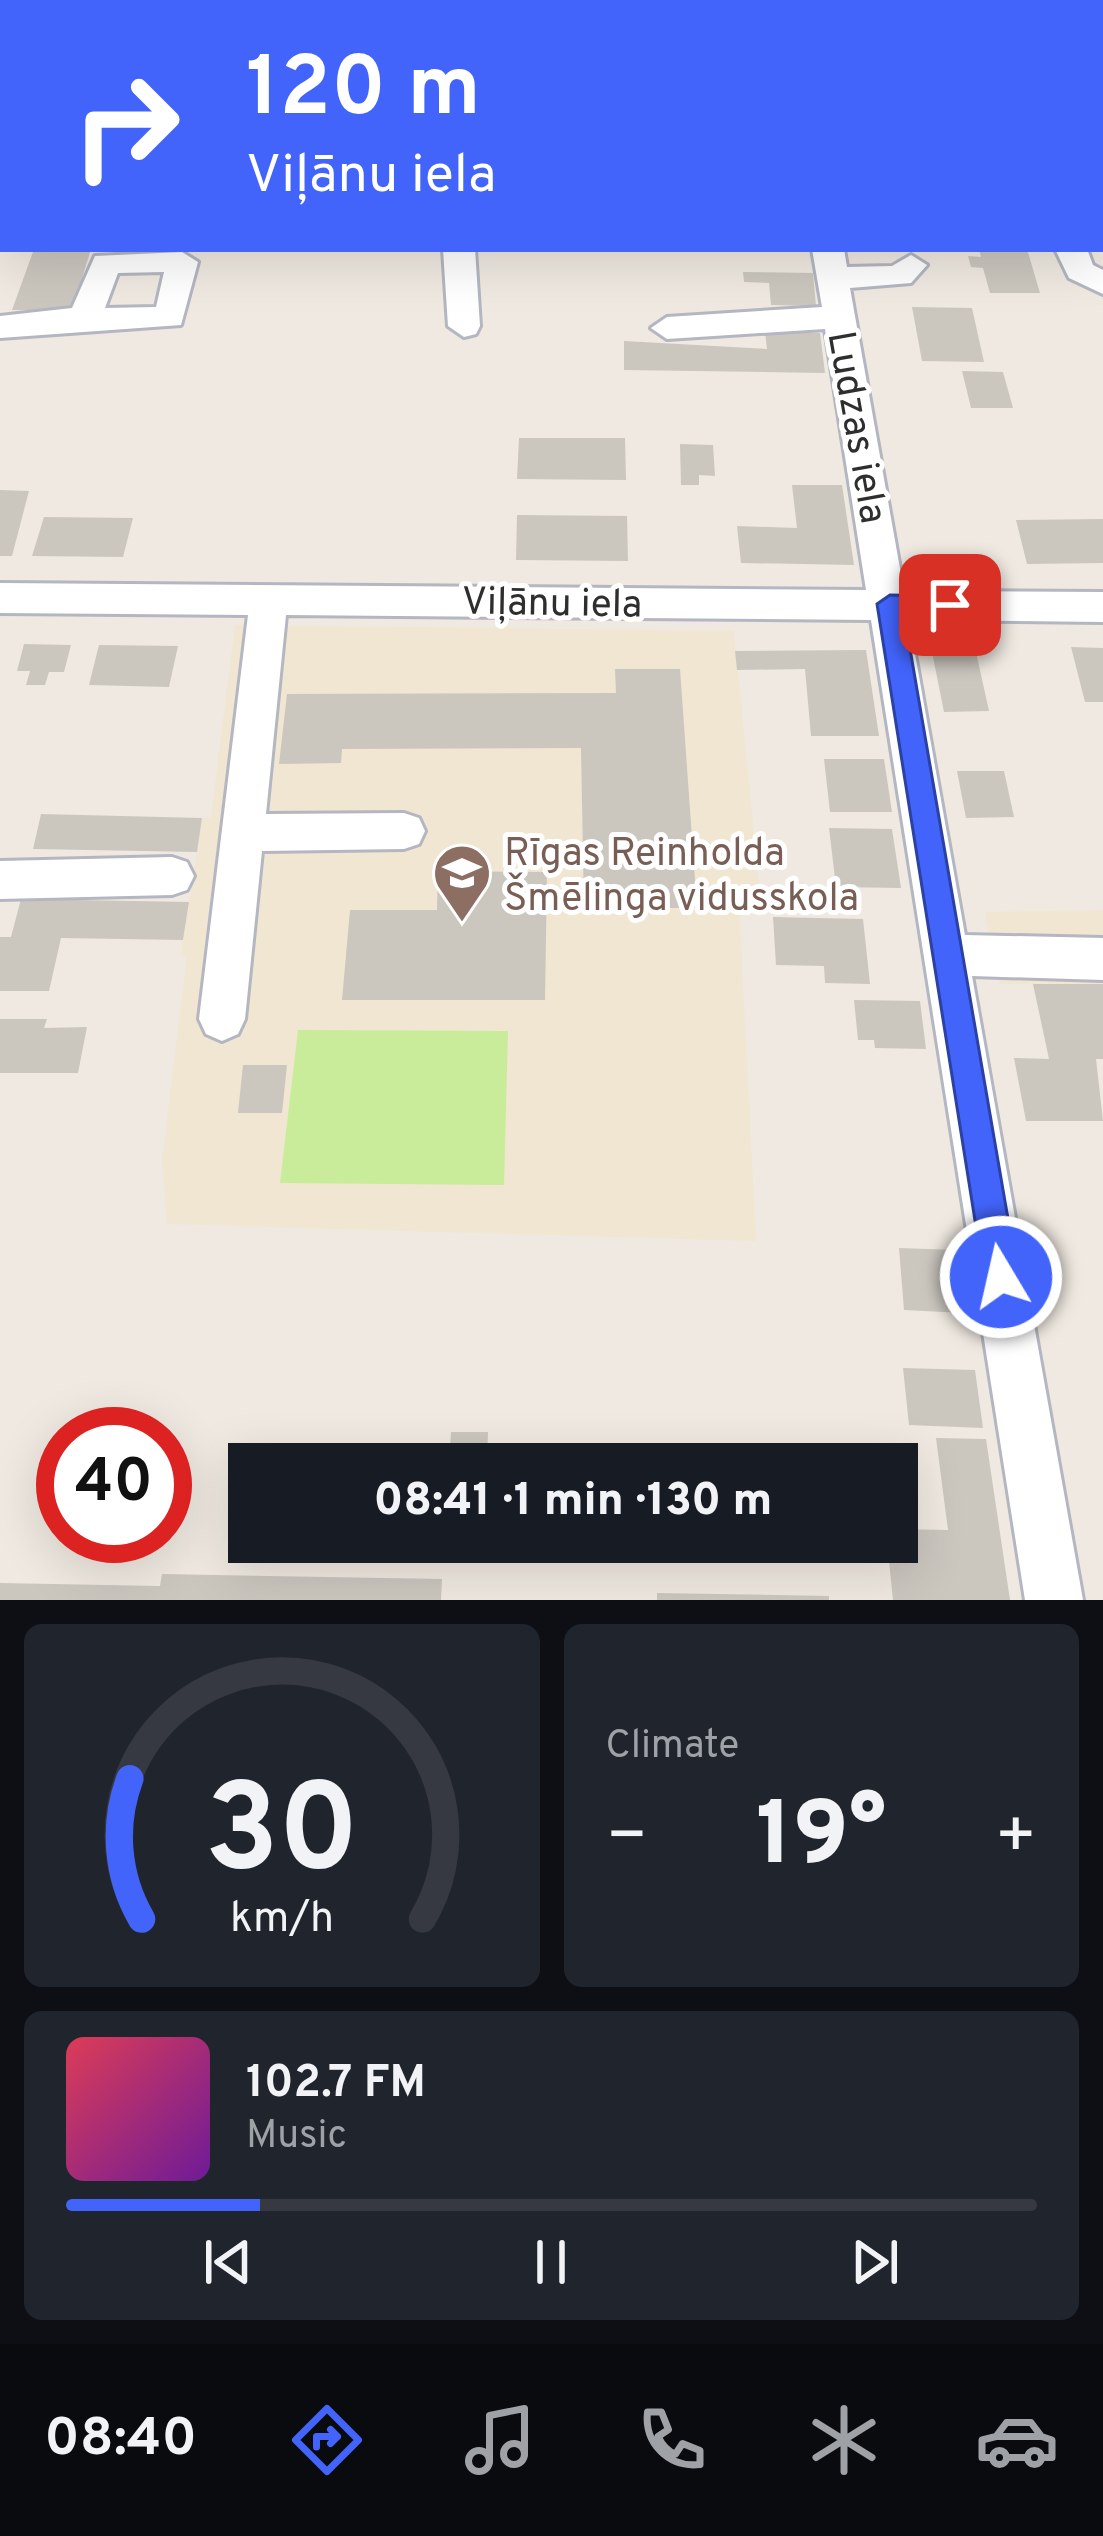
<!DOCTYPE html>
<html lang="en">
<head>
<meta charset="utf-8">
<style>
	body { margin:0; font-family:Overpass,sans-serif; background:#20242c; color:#f1f3f6; height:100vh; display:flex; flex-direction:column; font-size:45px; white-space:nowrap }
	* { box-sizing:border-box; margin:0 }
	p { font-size:39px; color:#9ea1a6 }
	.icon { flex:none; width:66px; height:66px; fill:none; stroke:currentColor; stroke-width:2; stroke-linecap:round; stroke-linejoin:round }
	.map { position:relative; height:1600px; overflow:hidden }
	.sheet { display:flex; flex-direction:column; gap:24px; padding:24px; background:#0d0f14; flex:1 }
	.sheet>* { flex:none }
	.guide { position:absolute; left:0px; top:0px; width:1104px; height:252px; box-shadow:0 12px 48px #0002; background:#4264fb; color:#fff; overflow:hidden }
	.speed { position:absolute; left:36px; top:1407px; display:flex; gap:24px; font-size:60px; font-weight:700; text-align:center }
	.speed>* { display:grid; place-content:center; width:156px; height:156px; border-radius:50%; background:#171b24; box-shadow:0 12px 48px #0002; line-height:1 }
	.speed .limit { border:18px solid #d22; background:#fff; color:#111 }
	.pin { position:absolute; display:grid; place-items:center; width:102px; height:102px; color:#fff; margin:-51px; border-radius:24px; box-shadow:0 6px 18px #0006 }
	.me { position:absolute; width:132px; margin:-66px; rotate:351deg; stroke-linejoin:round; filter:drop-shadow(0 0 9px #0008) }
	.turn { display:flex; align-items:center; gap:42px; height:252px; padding:0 48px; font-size:54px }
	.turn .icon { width:156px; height:156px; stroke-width:2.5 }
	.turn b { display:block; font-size:84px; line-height:102px }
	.big { font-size:90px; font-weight:800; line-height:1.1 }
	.sheet .widget { flex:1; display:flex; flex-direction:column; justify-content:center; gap:18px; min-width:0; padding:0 42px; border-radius:18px; background:#20242c }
	.sheet .dial { align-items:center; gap:0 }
	.dial svg { height:312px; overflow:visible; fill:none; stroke:#363941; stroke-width:7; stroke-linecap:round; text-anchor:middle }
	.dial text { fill:#f1f3f6; stroke:none }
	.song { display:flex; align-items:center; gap:36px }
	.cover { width:144px; height:144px; border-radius:18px; background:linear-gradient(135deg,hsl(350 70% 55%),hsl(280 70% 35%)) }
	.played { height:12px; border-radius:6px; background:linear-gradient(90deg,#4264fb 20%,#363941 20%) }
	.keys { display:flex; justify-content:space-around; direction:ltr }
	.heat { display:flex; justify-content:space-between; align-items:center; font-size:66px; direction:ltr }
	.sheet .tiles { flex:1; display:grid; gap:24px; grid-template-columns:1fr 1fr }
	.widget:last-child { grid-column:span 2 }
	.trip { position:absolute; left:228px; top:1443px; width:690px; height:120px; border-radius:0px; background:#171b24; box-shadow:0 12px 48px #0002; font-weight:800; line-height:120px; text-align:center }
	.dock { display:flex; height:192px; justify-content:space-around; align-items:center; background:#090b0e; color:#9ea1a6 }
	.dock .icon { width:84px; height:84px }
	.dock .selected { color:#4264fb }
	.dock b { font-size:54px; color:#f1f3f6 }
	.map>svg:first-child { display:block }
	.education { fill:#f0e6d1 }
	.pitch { fill:#c9ec9a }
	.building { fill:#cbc7bf }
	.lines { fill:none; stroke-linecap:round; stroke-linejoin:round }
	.minor-casing { stroke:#b4b7c1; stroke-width:6 }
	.minor { fill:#fff; fill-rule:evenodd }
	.rail { stroke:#a3a6b8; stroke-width:6 }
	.route { fill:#4264fb; stroke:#2b41a3; stroke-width:3 }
	.labels { text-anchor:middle; stroke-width:10; stroke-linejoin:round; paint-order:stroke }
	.street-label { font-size:39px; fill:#2e2e2e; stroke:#fff }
	.education-label { font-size:39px; fill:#785e54; stroke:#fff; text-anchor:start }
</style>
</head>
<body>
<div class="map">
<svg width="1103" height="1600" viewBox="0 0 1103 1600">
	<rect width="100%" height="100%" fill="#efe9e1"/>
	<!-- education -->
	<path class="education" d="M235,625L734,631L761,907L739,908L756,1241L167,1224L162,1161L187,956L181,955L202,819L211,817Z
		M1103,910V984H999L985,912Z"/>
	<!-- pitch -->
	<path class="pitch" d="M298,1030L508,1031L504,1185L280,1183Z"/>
	<!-- building -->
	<path class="building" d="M34,249H91L72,311L12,310Z
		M979,249H1027L1040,293H990L983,268L971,267L968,256L981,257Z
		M743,272L813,273L816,306L771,305L769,283L744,282Z
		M912,307L972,308L984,362L922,361Z
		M765,332L820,333L825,373L624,370V341L767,349Z
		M962,371L1003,372L1013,408H971Z
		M519,438H625L626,480L517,479Z
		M680,444L713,445L715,476L699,475V485H681Z
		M792,485H842L854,565L741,563L737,526L797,528Z
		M0,490L29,491L12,556H0Z
		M517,515L627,516L628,561L516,560Z
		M44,517L133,518L123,557L32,556Z
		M1103,519V563L1027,564L1016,520Z
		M24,644L71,645L64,672H49L45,685H26L30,671H17Z
		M99,645L178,646L169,687L89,685Z
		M1071,647L1103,648V702H1085Z
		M866,650L879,736H811L805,669L737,670L735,651Z
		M932,652H976L989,711L944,712Z
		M615,669H680L697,908H584L581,748L342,749L341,763L279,764L287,694L616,693Z
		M824,759H884L892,812H830Z
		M957,771H1004L1014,817L966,818Z
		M41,814L202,818L197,852L33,849Z
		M829,828L892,829L901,888L836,887Z
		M438,871L547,872L545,1000H342L350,910H437Z
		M21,899L189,902L183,940L61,938L49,991H0V937H11Z
		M773,917L863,919L870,984L825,983L824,966L776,965Z
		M1033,984H1103V1059H1096L1103,1121H1026L1014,1058L1049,1059Z
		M854,1000L920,1001L926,1049L875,1048L874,1040H858Z
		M0,1019H47L44,1028L87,1027L78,1073H0Z
		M243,1065H287L282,1113H238Z
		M899,1248L958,1250L964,1313L904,1310Z
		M903,1368L975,1370L983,1428L909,1425Z
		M451,1432H488L487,1464H449Z
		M936,1438L986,1439L1010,1600H893L887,1542H897V1529L948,1530Z
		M162,1574L442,1579L441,1600H0V1583L160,1586Z
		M657,1593L829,1596V1600H657Z"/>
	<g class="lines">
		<defs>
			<path id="minor" d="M788,0H814V3H788Z
				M1103,2V18H1101L1097,3Z
				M1101,129H1103V147H1101Z
				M3,167V185L0,186V168Z
				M443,249H475L480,326L476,334L464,337L448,326Z
				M812,249H844L847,267L892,266L911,255L927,265L911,283L850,288L904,591L1103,592V622L909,620L965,935L1103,938V980L972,976L1083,1600H1025L871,620L286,615L266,814L404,813L419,818L425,831L419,844L404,849L262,851L245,1019L238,1034L222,1041L206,1034L199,1019L248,615L0,613V583L866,590L825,329L667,339L651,328L667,317L822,307Z
				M1055,249H1087L1093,265L1103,270V294L1069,278Z
				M182,252L198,262L181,325L0,338V316L72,308L95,256ZM164,272L156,307L105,308L118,273Z
				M172,857L187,862L194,876L187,890L172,895L0,899V861Z"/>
		</defs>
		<!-- minor casing -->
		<use href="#minor" class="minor-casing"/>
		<!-- minor -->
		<use href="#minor" class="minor"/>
		<!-- rail -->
		<path class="rail" d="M386,3L394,0"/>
	</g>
	<!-- route -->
	<path class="route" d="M890,595L950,596L963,605L950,615L904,614L1018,1277L1013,1289L1001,1294L989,1289L984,1277L877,604Z"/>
	<!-- icons -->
	<defs>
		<symbol id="school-pin" viewBox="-11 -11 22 30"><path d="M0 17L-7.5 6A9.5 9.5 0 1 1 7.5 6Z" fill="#8d6e63" stroke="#fff"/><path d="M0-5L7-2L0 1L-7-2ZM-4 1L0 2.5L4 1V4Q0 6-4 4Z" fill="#fff"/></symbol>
	</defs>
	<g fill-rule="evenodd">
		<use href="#school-pin" x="429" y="840" width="66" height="90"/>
	</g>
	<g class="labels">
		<!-- street labels -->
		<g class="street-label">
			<text transform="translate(859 427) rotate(80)" y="14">Ludzas iela</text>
			<text transform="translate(552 601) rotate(1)" y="14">Viļānu iela</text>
		</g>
		<!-- education labels -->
		<g class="education-label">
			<text x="504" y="865">Rīgas Reinholda<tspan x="504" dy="45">Šmēlinga vidusskola</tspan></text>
		</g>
	</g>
</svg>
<div class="speed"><div class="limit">40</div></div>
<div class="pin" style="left:950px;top:605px;background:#d93025"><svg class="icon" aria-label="arrive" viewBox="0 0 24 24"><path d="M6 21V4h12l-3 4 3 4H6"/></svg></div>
<svg class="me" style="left:1001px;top:1277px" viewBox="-20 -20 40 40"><circle r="17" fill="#4264fb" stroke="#fff" stroke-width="3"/><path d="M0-11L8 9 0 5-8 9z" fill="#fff"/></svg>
<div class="trip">08:41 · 1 min · 130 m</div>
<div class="guide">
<div class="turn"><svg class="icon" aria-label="right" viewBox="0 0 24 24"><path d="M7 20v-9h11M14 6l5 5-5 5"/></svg><div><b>120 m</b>Viļānu iela</div></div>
</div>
</div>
<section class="sheet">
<div class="tiles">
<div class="widget dial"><svg viewBox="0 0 100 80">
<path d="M14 69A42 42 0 1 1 86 69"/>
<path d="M14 69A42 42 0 0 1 11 33" stroke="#4264fb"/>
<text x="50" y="56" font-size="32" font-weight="700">30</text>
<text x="50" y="72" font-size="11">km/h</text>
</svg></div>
<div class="widget"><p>Climate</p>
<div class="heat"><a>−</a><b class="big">19°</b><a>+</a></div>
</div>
<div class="widget">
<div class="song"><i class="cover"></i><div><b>102.7 FM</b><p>Music</p></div></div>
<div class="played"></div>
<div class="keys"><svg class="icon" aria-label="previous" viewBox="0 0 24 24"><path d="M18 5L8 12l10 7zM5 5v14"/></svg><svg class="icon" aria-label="pause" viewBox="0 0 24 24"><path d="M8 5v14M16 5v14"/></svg><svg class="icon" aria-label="next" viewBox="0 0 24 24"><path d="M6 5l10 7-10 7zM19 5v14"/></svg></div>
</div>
</div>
</section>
<nav class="dock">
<b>08:40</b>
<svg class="icon selected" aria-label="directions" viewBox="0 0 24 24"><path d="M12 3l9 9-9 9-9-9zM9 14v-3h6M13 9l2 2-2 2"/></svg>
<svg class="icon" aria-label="music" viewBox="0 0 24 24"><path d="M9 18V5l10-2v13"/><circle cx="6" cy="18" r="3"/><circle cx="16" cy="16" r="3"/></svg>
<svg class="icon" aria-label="phone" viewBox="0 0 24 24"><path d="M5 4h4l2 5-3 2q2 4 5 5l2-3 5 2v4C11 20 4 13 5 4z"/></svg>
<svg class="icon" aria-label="climate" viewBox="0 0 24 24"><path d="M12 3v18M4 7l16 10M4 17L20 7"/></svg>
<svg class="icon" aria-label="car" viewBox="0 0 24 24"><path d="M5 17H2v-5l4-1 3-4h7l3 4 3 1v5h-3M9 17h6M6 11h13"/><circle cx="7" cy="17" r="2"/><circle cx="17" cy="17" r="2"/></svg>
</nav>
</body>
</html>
